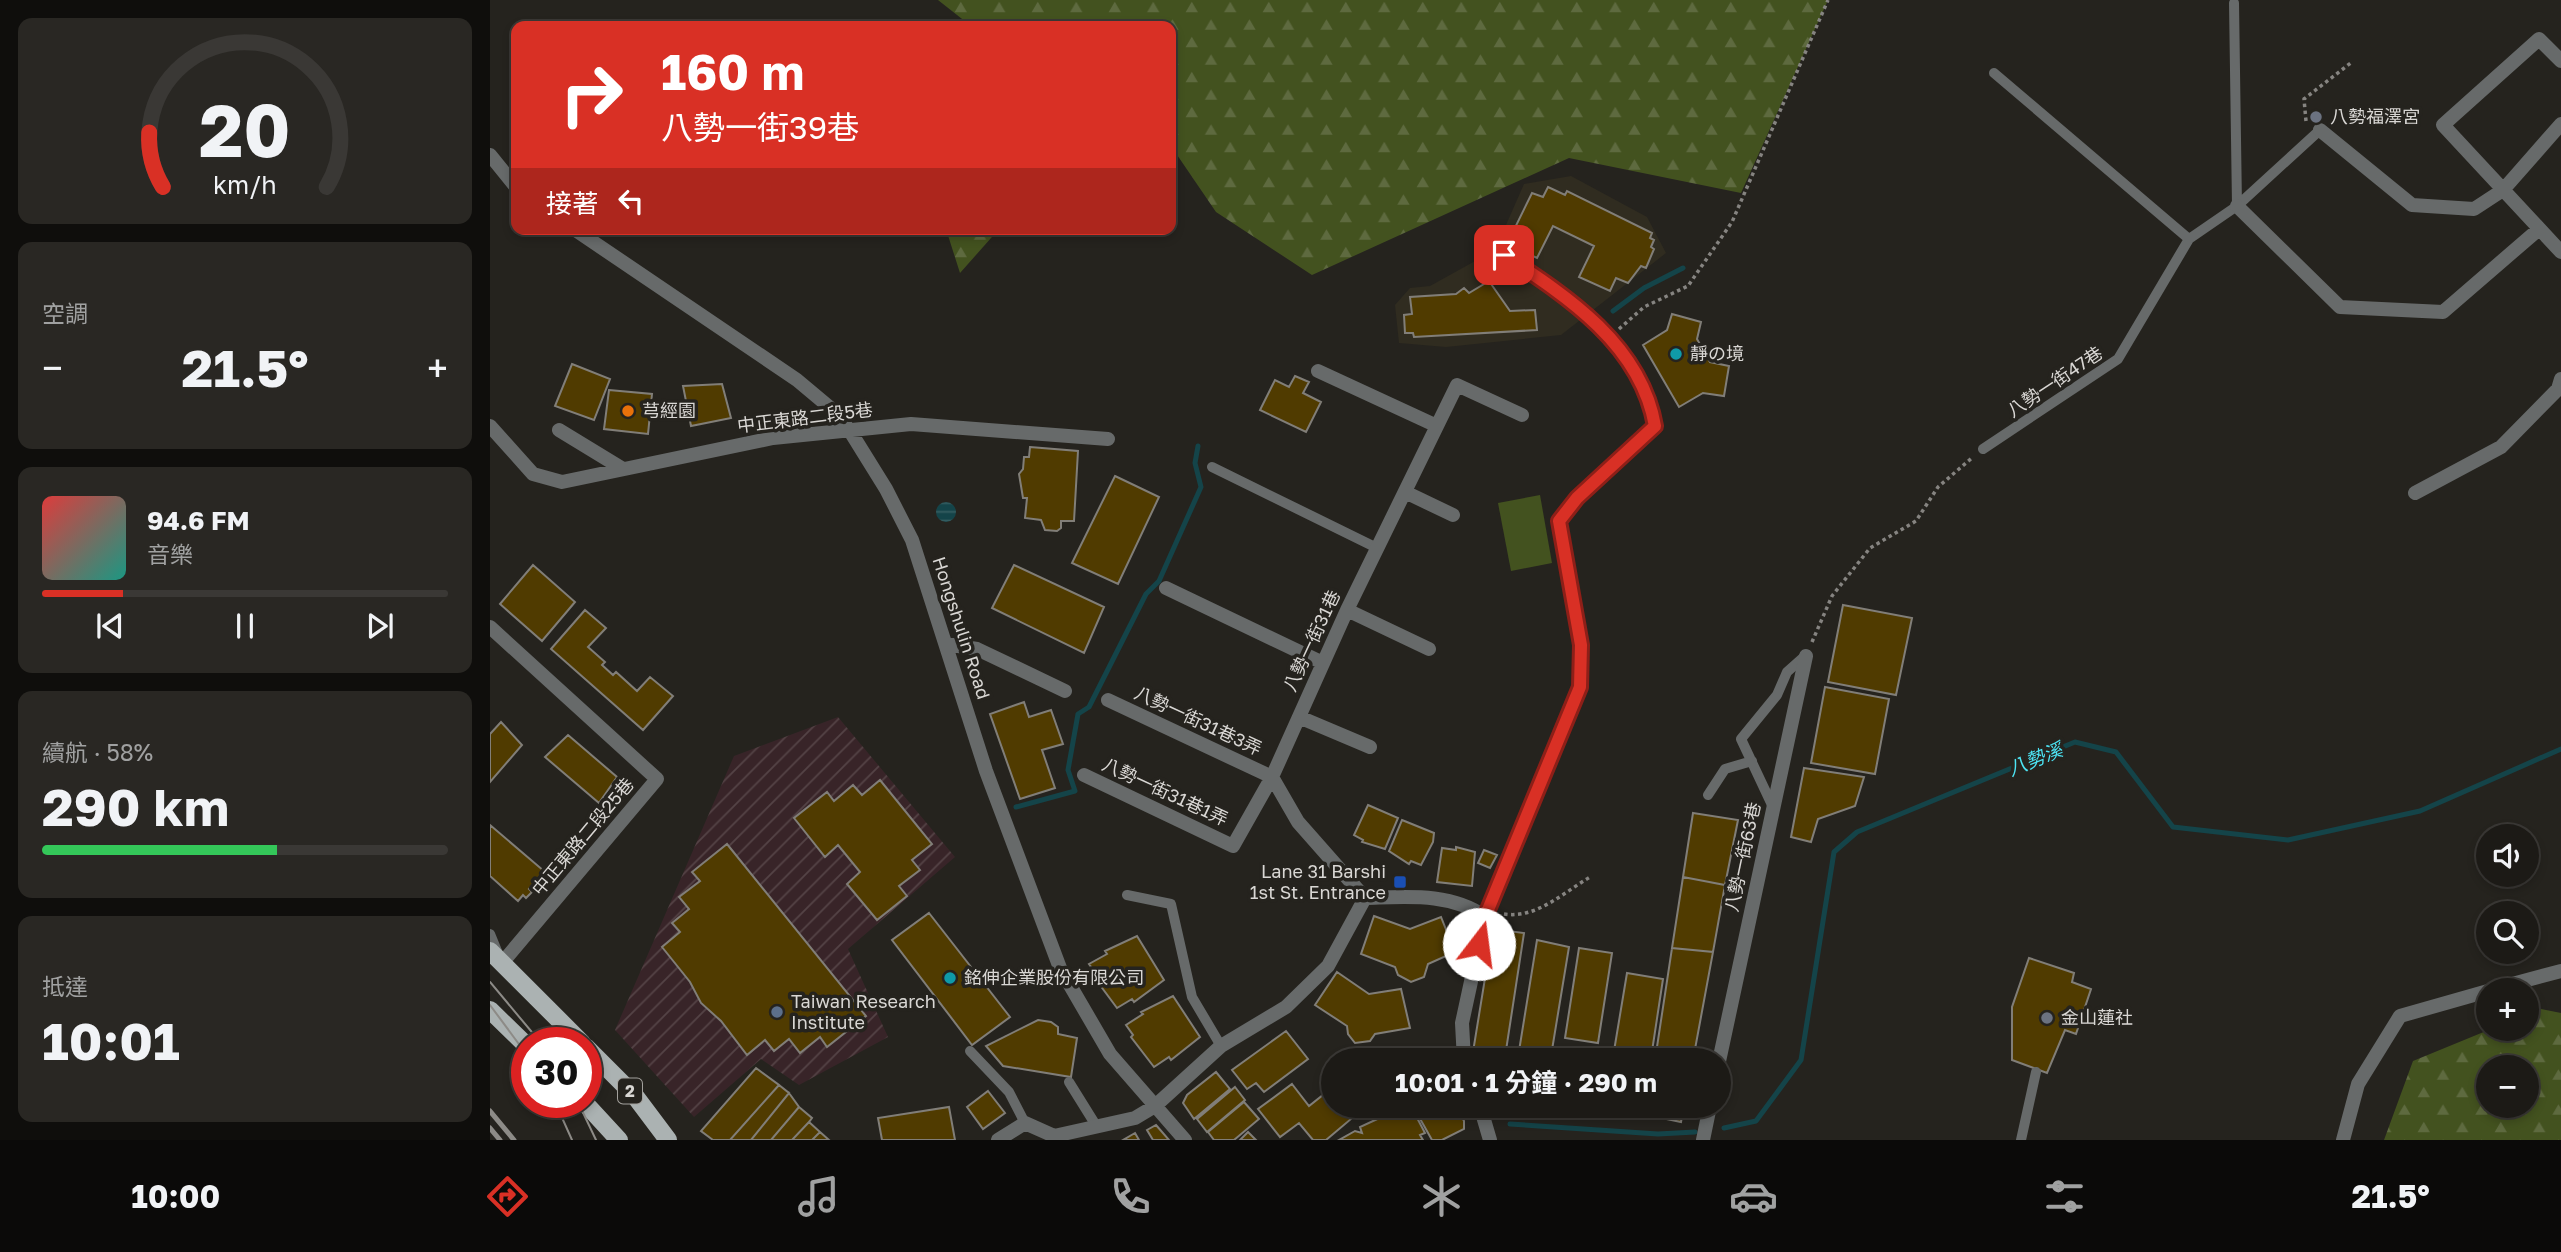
<!DOCTYPE html>
<html lang="zh-TW">
<head>
<meta charset="utf-8">
<style>
	body { margin:0; font-family:"Golos Text","Noto Sans TC","Noto Sans JP",sans-serif; background:#292723; color:#f1f3f6; height:100vh; display:flex; flex-direction:column; font-size:26px; white-space:nowrap }
	* { box-sizing:border-box; margin:0 }
	p { font-size:23px; color:#a0a1a1 }
	.icon { flex:none; width:38px; height:38px; fill:none; stroke:currentColor; stroke-width:2; stroke-linecap:round; stroke-linejoin:round }
	.map { position:relative; flex:1; overflow:hidden }
	.details { display:flex; flex-direction:column; gap:18px; padding:18px; background:#0f0e0c; width:490px }
	.details>* { flex:none }
	.banner { position:absolute; left:21px; top:21px; width:665px; height:214px; border-radius:14px; box-shadow:0 4px 10px #0003,0 0 0 2px #3a3835; background:#d93025; color:#fff; overflow:hidden }
	.tools { position:absolute; left:1986px; top:824px; display:grid; gap:14px }
	.tools a { display:grid; place-items:center; width:63px; height:63px; border-radius:50%; background:#1c1a16; box-shadow:0 4px 10px #0003,0 0 0 2px #3a3835; font-size:35px }
	.speed { position:absolute; left:21px; top:1027px; display:flex; gap:14px; font-size:35px; font-weight:700; text-align:center }
	.speed>* { display:grid; place-content:center; width:91px; height:91px; border-radius:50%; background:#1c1a16; box-shadow:0 4px 10px #0003,0 0 0 2px #3a3835; line-height:1 }
	.speed .limit { border:10px solid #d22; background:#fff; color:#111 }
	.pin { position:absolute; display:grid; place-items:center; width:60px; height:60px; color:#fff; margin:-30px; border-radius:14px; box-shadow:0 4px 10px #0006 }
	.me { position:absolute; width:77px; margin:-38px; rotate:15deg; stroke-linejoin:round; filter:drop-shadow(0 0 5px #0008) }
	.turn { display:flex; align-items:center; gap:24px; height:147px; padding:0 35px; font-size:32px }
	.turn .icon { width:91px; height:91px; stroke-width:2.5 }
	.turn b { display:block; font-size:49px; line-height:60px }
	.then { display:flex; align-items:center; height:66px; padding:0 35px; background:#0003; gap:14px; font-size:26px }
	.big { font-size:52px; font-weight:700; line-height:1.1 }
	.details .tile { flex:1; display:flex; flex-direction:column; justify-content:center; gap:10px; min-width:0; padding:0 24px; border-radius:14px; background:#292723 }
	.details .dial { align-items:center; gap:0 }
	.dial svg { height:182px; overflow:visible; fill:none; stroke:#3a3835; stroke-width:7; stroke-linecap:round; text-anchor:middle }
	.dial text { fill:#f1f3f6; stroke:none }
	.song { display:flex; align-items:center; gap:21px }
	.cover { width:84px; height:84px; border-radius:10px; background:linear-gradient(135deg,hsl(0 70% 55%),hsl(170 70% 35%)) }
	.played { height:7px; border-radius:4px; background:linear-gradient(90deg,#d93025 20%,#3a3835 20%) }
	.keys { display:flex; justify-content:space-around; direction:ltr }
	.heat { display:flex; justify-content:space-between; align-items:center; font-size:38px; direction:ltr }
	.charge { height:10px; border-radius:5px; background:linear-gradient(90deg,#34c759 58%,#3a3835 0) }
	.trip { position:absolute; left:831px; top:1048px; width:410px; height:70px; border-radius:35px; background:#1c1a16; box-shadow:0 4px 10px #0003,0 0 0 2px #3a3835; font-weight:700; line-height:70px; text-align:center }
	.menu { display:flex; height:112px; justify-content:space-around; align-items:center; background:#0b0a09; color:#a0a1a1 }
	.menu .icon { width:49px; height:49px }
	.menu .current { color:#d93025 }
	.menu b { font-size:32px; color:#f1f3f6 }
	main { display:flex; flex:1; min-height:0 }
	.map>svg:first-child { display:block }
	.built { fill:#302c20 }
	.industrial { fill:url(#industrial-furrows) }
	.forest { fill:url(#forest-firs); fill-rule:evenodd }
	.pitch { fill:#43521f }
	.water { fill:url(#water-rules) }
	.lines { fill:none; stroke-linecap:round; stroke-linejoin:round }
	.stream { stroke:#144449; stroke-width:5 }
	.building { fill:#503b00; stroke:#817e78; stroke-width:2 }
	.path { stroke:#868481; stroke-width:3.5; stroke-dasharray:3.5 3.5; stroke-linecap:butt }
	.service { stroke:#676a6a; stroke-width:10 }
	.minor { stroke:#676a6a; stroke-width:14 }
	.primary { stroke:#abb2b2; stroke-width:18 }
	.tram { stroke:#8d8b87; stroke-width:2 }
	.rail { stroke:#8d8b87; stroke-width:5 }
	.route-casing { stroke:#8d1f18; stroke-width:18 }
	.route { stroke:#d93025; stroke-width:12 }
	.worship-dot { fill:#6b7280; stroke:#25231e; stroke-width:2.5 }
	.culture-dot { fill:#0f9aa8; stroke:#25231e; stroke-width:2.5 }
	.food-dot { fill:#e8710a; stroke:#25231e; stroke-width:2.5 }
	.transit-dot { fill:#1a4fb4; stroke:#25231e; stroke-width:2.5 }
	.service-dot { fill:#5c6f8a; stroke:#25231e; stroke-width:2.5 }
	.labels { text-anchor:middle; stroke-width:7; stroke-linejoin:round; paint-order:stroke }
	.shield { fill:#25231e; stroke:#a3a19d; stroke-width:2 }
	.shield-label { font-size:16px; font-weight:bold; fill:#d9d7d4 }
	.poi-label { font-size:18px; fill:#d9d7d4; stroke:#25231e; text-anchor:start }
	.street-label { font-size:18px; fill:#d9d7d4; stroke:#25231e }
	.water-label { font-size:19px; font-style:italic; fill:#4de4f4; stroke:#25231e }
</style>
</head>
<body>
<main>
<section class="details">
<div class="tile dial"><svg viewBox="0 0 100 80">
<path d="M14 69A42 42 0 1 1 86 69"/>
<path d="M14 69A42 42 0 0 1 8 45" stroke="#d93025"/>
<text x="50" y="56" font-size="32" font-weight="700">20</text>
<text x="50" y="72" font-size="11">km/h</text>
</svg></div>
<div class="tile"><p>空調</p>
<div class="heat"><a>−</a><b class="big">21.5°</b><a>+</a></div>
</div>
<div class="tile">
<div class="song"><i class="cover"></i><div><b>94.6 FM</b><p>音樂</p></div></div>
<div class="played"></div>
<div class="keys"><svg class="icon" aria-label="previous" viewBox="0 0 24 24"><path d="M18 5L8 12l10 7zM5 5v14"/></svg><svg class="icon" aria-label="pause" viewBox="0 0 24 24"><path d="M8 5v14M16 5v14"/></svg><svg class="icon" aria-label="next" viewBox="0 0 24 24"><path d="M6 5l10 7-10 7zM19 5v14"/></svg></div>
</div>
<div class="tile"><p>續航 · 58%</p><b class="big">290 km</b><div class="charge"></div></div>
<div class="tile"><p>抵達</p><b class="big">10:01</b></div>
</section>
<div class="map">
<svg width="2071" height="1140" viewBox="0 0 2071 1140">
	<defs>
		<pattern id="industrial-furrows" width="10" height="10" patternUnits="userSpaceOnUse" patternTransform="scale(1.75)"><rect width="10" height="10" fill="#382428"/><path d="M-1 1l2-2M0 10L10 0M9 11l2-2" fill="none" stroke="#544346"/></pattern>
		<pattern id="forest-firs" width="22" height="20" patternUnits="userSpaceOnUse" patternTransform="scale(1.75)"><rect width="22" height="20" fill="#43521f"/><path d="M5 1l3.5 6h-7zM16 11l3.5 6h-7z" fill="#5e6a3f"/></pattern>
		<pattern id="water-rules" width="6" height="5" patternUnits="userSpaceOnUse" patternTransform="scale(1.75)"><rect width="6" height="5" fill="#144449"/><path d="M0 2.5h6" fill="none" stroke="#365e62"/></pattern>
	</defs>
	<rect width="100%" height="100%" fill="#25231e"/>
	<!-- built -->
	<path class="built" d="M1081,176L1157,217L1176,253L1071,335L956,347L909,343L905,305L920,288L940,286L1005,250L1034,184Z"/>
	<!-- industrial -->
	<path class="industrial" d="M348,717L465,857L358,949L398,1037L309,1085L271,1059L204,1117L125,1030L244,756Z"/>
	<!-- forest -->
	<path class="forest" d="M448,0H1338L1251,193L1079,158L822,275L726,212L681,146V26H481Z
		M456,229H509L470,273Z
		M2051,1009L2071,1013V1140H1894L1923,1061L2001,1029H2037V1015ZM1998,1068H2037V1106H1998Z"/>
	<!-- pitch -->
	<path class="pitch" d="M1050,495L1062,563L1021,571L1008,503Z"/>
	<!-- water -->
	<path class="water" d="M446 512a10 10 0 1 1 20 0a10 10 0 1 1-20 0Z"/>
	<g class="lines">
		<!-- stream -->
		<path class="stream" d="M1123,311L1154,288L1193,268
			M526,807L585,791L578,770L588,714L599,707L656,594L669,581L711,487L705,463L708,446
			M1020,1124L1168,1134L1205,1132
			M1234,1128L1266,1121L1311,1060L1344,852L1367,832L1585,742L1626,752L1683,827L1798,840L1930,811L2071,749"/>
	</g>
	<!-- building -->
	<path class="building" d="M1058,187L1075,195L1077,191L1162,233L1160,238L1164,240L1161,247L1164,249L1156,268L1151,266L1138,283L1126,278L1120,291L1089,277L1104,246L1063,226L1047,258L1017,244L1042,193L1053,197Z
		M999,281L1020,311L1045,310L1047,330L924,337L923,333H915L914,315L922,314L920,297L966,294L974,288L979,293Z
		M1182,314L1211,322L1207,339L1220,362L1239,366L1234,396L1213,393L1189,407L1153,345L1177,330Z
		M82,364L120,379L104,420L65,406Z
		M805,376L819,382L813,393L831,402L816,432L770,410L785,380L799,387Z
		M232,384L241,418L201,426L193,386Z
		M119,390L162,394L158,434L114,429Z
		M540,447L588,451L584,521H571V528L567,531L555,530L551,520L535,518L537,498H533L529,474L533,469L534,457H539Z
		M625,476L669,497L628,584L582,563Z
		M43,565L85,602L52,641L10,604Z
		M524,565L614,607L594,653L502,608Z
		M1353,605L1422,618L1406,695L1338,682Z
		M95,610L116,628L98,647L115,662L112,665L123,675L126,672L147,691L160,677L183,696L153,730L61,649Z
		M1335,687L1399,699L1385,774L1321,763Z
		M534,702L539,717L561,710L573,744L552,750L565,788L530,799L500,714Z
		M11,722L32,745L0,782V734Z
		M78,735L127,777L109,803L55,757Z
		M1314,768L1374,777L1365,806L1328,819L1321,842L1301,837Z
		M390,780L442,844L422,860L430,870L409,886L417,896L387,920L357,884L370,872L348,845L335,857L304,818L337,792L344,801L363,785L372,795Z
		M878,805L908,818L895,849L872,842L873,840L864,835Z
		M1203,813L1248,820L1235,885L1193,877Z
		M912,820L944,833L943,842L931,865L921,861L919,864L899,851Z
		M0,825L54,871L39,889L42,892L36,898L33,895L28,901L0,876Z
		M237,844L376,1016L337,1047L330,1037L310,1053L299,1039L284,1051L275,1040L257,1055L231,1021L211,1003L200,982L172,947L190,932L182,923L199,909L189,897L210,881L202,872Z
		M966,847L985,852L982,886L947,882L952,848L966,850Z
		M994,850L1007,855L1000,868L988,863Z
		M1193,877L1235,885L1223,952L1182,948Z
		M439,913L520,1017L482,1045L402,940Z
		M884,916L920,929L951,917L965,952L938,964L934,977L921,982L908,975L905,967L871,954Z
		M1003,929L1034,933L1015,1057L983,1052Z
		M647,936L674,980L644,1002L642,999L627,1008L604,977L607,975L599,964L617,954L615,951Z
		M1047,940L1079,947L1061,1056L1029,1051Z
		M1089,948L1122,953L1108,1043L1075,1038Z
		M1182,948L1223,952L1203,1060H1165Z
		M1539,958L1584,973L1582,982L1601,989L1586,1034L1575,1030L1557,1073L1522,1060V1007Z
		M847,972L879,994L911,989L920,1028L885,1034L880,1041L865,1043L858,1034L857,1026L825,1005Z
		M1137,973L1173,979L1161,1058L1124,1051Z
		M683,996L710,1037L681,1060L679,1057L664,1067L641,1037L643,1035L636,1025L653,1014L651,1012Z
		M548,1020L561,1022L568,1027V1034L587,1038L581,1077L513,1066L496,1046Z
		M796,1031L818,1059L774,1092L766,1083L757,1089L742,1070Z
		M911,1050L915,1060H882Z
		M1081,1051L1134,1053L1149,1060H1081Z
		M266,1068L289,1085L240,1140H223L211,1131Z
		M726,1072L740,1089L704,1119L693,1103L697,1095Z
		M802,1084L819,1106L838,1091L844,1098V1106H850L861,1119L836,1140H823L809,1123L790,1137L768,1109Z
		M289,1085L299,1093L261,1140H240Z
		M745,1087L755,1100L717,1132L707,1119Z
		M498,1091L515,1113L493,1129L477,1107Z
		M299,1093L309,1107L281,1140H261Z
		M754,1102L769,1119L744,1140H724L718,1132Z
		M911,1106H916L921,1116L925,1114L935,1133L930,1135L933,1140H849L865,1131L872,1133L870,1127L896,1115L900,1118L897,1112Z
		M929,1106H966L974,1121V1129L952,1140H942L924,1108Z
		M1158,1106H1194L1191,1122L1157,1115Z
		M309,1107L322,1118L319,1122L302,1140H281Z
		M459,1107L465,1140H392L388,1118Z
		M319,1122L330,1132L322,1140H302Z
		M666,1125L679,1140H663L657,1130Z
		M330,1132L339,1140H322Z
		M758,1132L766,1140H750Z
		M645,1133L649,1140H633Z"/>
	<g class="lines">
		<!-- path -->
		<path class="path" d="M1816,121L1814,99L1862,62
			M1129,329L1154,307L1198,286L1242,222L1338,0
			M1322,642L1342,596L1380,548L1426,521L1448,487L1483,457
			M1014,914C1046,919 1073,893 1100,877"/>
		<!-- service -->
		<path class="service" d="M1744,3L1747,206
			M1699,239L1747,206L1830,130
			M1493,449L1628,359L1699,239L1504,73
			M722,467L887,548
			M1218,795L1235,769L1262,761
			M1283,807L1251,739L1287,695L1297,672L1315,656
			M637,895L681,904L702,997L731,1046
			M0,934L9,956
			M480,1051L519,1092L535,1123
			M579,1082L607,1127
			M1531,1140L1546,1072"/>
		<!-- minor -->
		<path class="minor" d="M2071,61L2049,39L1953,125L2071,252
			M1830,130L1922,205L1984,209L2013,190L2071,124
			M0,155L26,187
			M1747,206L1850,307L1953,312L2049,229
			M84,229L307,380L344,411L360,431L396,489L422,540L496,771L570,968L620,1054L695,1140
			M828,371L947,426
			M0,426L43,474L72,482L283,438L421,424L618,439
			M69,430L133,469
			M915,492L963,515
			M1925,493L2011,447L2068,389L2071,379
			M676,588L833,663
			M857,610L939,649
			M0,627L167,779L12,963
			M456,644L487,649L575,691
			M809,717L880,747
			M594,775L743,846L782,777L618,700
			M875,898L808,822L782,777L857,610L967,385L1032,415
			M995,917L1090,687L1091,645L1069,521L1087,498L1165,426C1151,345 1078,298 1014,255
			M2000,990L2071,971
			M1228,1066L1316,656
			M990,1106L1000,1140
			M508,1140L535,1123L564,1136L645,1118L665,1106L731,1046L796,1007L838,966L875,898C915,897 961,892 995,917L972,1023L974,1060
			M1213,1140L1220,1106
			M1853,1140L1868,1084L1910,1016L1998,991"/>
		<!-- primary -->
		<path class="primary" d="M0,951L92,1043
			M0,1010L37,1046
			M96,1047L145,1096L178,1140
			M94,1102L129,1140"/>
		<!-- tram -->
		<path class="tram" d="M0,982L51,1043
			M0,1005L37,1055
			M65,1102L82,1140
			M88,1102L106,1140"/>
		<!-- rail -->
		<path class="rail" d="M0,1111L24,1140
			M0,1128L10,1140"/>
	</g>
	<g class="lines">
		<defs>
			<path id="route" d="M989,944L995,917L1090,687L1091,645L1069,521L1087,498L1165,426C1151,345 1078,297 1014,255"/>
		</defs>
		<!-- route casing -->
		<use href="#route" class="route-casing"/>
		<!-- route -->
		<use href="#route" class="route"/>
	</g>
	<!-- markers -->
	<g class="worship-dot">
		<circle cx="1826" cy="117" r="7"/>
		<circle cx="1557" cy="1018" r="7"/>
	</g>
	<g class="culture-dot">
		<circle cx="1186" cy="354" r="7"/>
		<circle cx="460" cy="978" r="7"/>
	</g>
	<circle class="food-dot" cx="138" cy="411" r="7"/>
	<rect class="transit-dot" x="903" y="875" width="14" height="14" rx="3.5"/>
	<circle class="service-dot" cx="287" cy="1012" r="7"/>
	<g class="labels">
		<!-- shield labels -->
		<rect class="shield" x="128" y="1078.5" width="24" height="25" rx="5"/>
		<g class="shield-label">
			<text x="140" y="1097">2</text>
		</g>
		<!-- poi labels -->
		<g class="poi-label">
			<text x="1840" y="123">八勢福澤宮</text>
			<text x="1200" y="360">靜の境</text>
			<text x="152" y="417">芎經園</text>
			<text x="896" y="878" text-anchor="end">Lane 31 Barshi<tspan x="896" dy="21">1st St. Entrance</tspan></text>
			<text x="474" y="984">銘伸企業股份有限公司</text>
			<text x="301" y="1008">Taiwan Research<tspan x="301" dy="21">Institute</tspan></text>
			<text x="1571" y="1024">金山蓮社</text>
		</g>
		<!-- street labels -->
		<g class="street-label">
			<text transform="translate(1565 382) rotate(-34)" y="6">八勢一街47巷</text>
			<text transform="translate(315 418) rotate(-7)" y="6">中正東路二段5巷</text>
			<text transform="translate(471 628) rotate(72)" y="6">Hongshulin Road</text>
			<text transform="translate(822 641) rotate(-65)" y="6">八勢一街31巷</text>
			<text transform="translate(708 721) rotate(25)" y="6">八勢一街31巷3弄</text>
			<text transform="translate(675 792) rotate(25)" y="6">八勢一街31巷1弄</text>
			<text transform="translate(93 837) rotate(-50)" y="6">中正東路二段25巷</text>
			<text transform="translate(1253 857) rotate(-78)" y="6">八勢一街63巷</text>
		</g>
		<!-- water labels -->
		<g class="water-label">
			<text transform="translate(1545 759) rotate(-22)" y="7">八勢溪</text>
		</g>
	</g>
</svg>
<div class="tools">
<a><svg class="icon" aria-label="sound" viewBox="0 0 24 24"><path d="M4 9h4l5-4v14l-5-4H4zM17 9q2 3 0 6"/></svg></a>
<a><svg class="icon" aria-label="search" viewBox="0 0 24 24"><circle cx="10" cy="10" r="6"/><path d="M15 15l6 6"/></svg></a>
<a>+</a>
<a>−</a>
</div>
<div class="speed"><div class="limit">30</div></div>
<div class="pin" style="left:1014px;top:255px;background:#d93025"><svg class="icon" aria-label="arrive" viewBox="0 0 24 24"><path d="M6 21V4h12l-3 4 3 4H6"/></svg></div>
<svg class="me" style="left:989px;top:944px" viewBox="-20 -20 40 40"><circle r="19" fill="#fff"/><path d="M0-13L10 11 0 6-10 11z" fill="#d93025"/></svg>
<div class="trip">10:01 · 1 分鐘 · 290 m</div>
<div class="banner">
<div class="turn"><svg class="icon" aria-label="right" viewBox="0 0 24 24"><path d="M7 20v-9h11M14 6l5 5-5 5"/></svg><div><b>160 m</b>八勢一街39巷</div></div>
<div class="then">接著<svg class="icon" aria-label="left" viewBox="0 0 24 24"><path d="M17 20v-9H6M10 6l-5 5 5 5"/></svg></div>
</div>
</div>
</main>
<nav class="menu">
<b>10:00</b>
<svg class="icon current" aria-label="directions" viewBox="0 0 24 24"><path d="M12 3l9 9-9 9-9-9zM9 14v-3h6M13 9l2 2-2 2"/></svg>
<svg class="icon" aria-label="music" viewBox="0 0 24 24"><path d="M9 18V5l10-2v13"/><circle cx="6" cy="18" r="3"/><circle cx="16" cy="16" r="3"/></svg>
<svg class="icon" aria-label="phone" viewBox="0 0 24 24"><path d="M5 4h4l2 5-3 2q2 4 5 5l2-3 5 2v4C11 20 4 13 5 4z"/></svg>
<svg class="icon" aria-label="climate" viewBox="0 0 24 24"><path d="M12 3v18M4 7l16 10M4 17L20 7"/></svg>
<svg class="icon" aria-label="car" viewBox="0 0 24 24"><path d="M5 17H2v-5l4-1 3-4h7l3 4 3 1v5h-3M9 17h6M6 11h13"/><circle cx="7" cy="17" r="2"/><circle cx="17" cy="17" r="2"/></svg>
<svg class="icon" aria-label="filters" viewBox="0 0 24 24"><path d="M4 7h16M4 17h16"/><circle cx="9" cy="7" r="2"/><circle cx="15" cy="17" r="2"/></svg>
<b>21.5°</b>
</nav>
</body>
</html>
